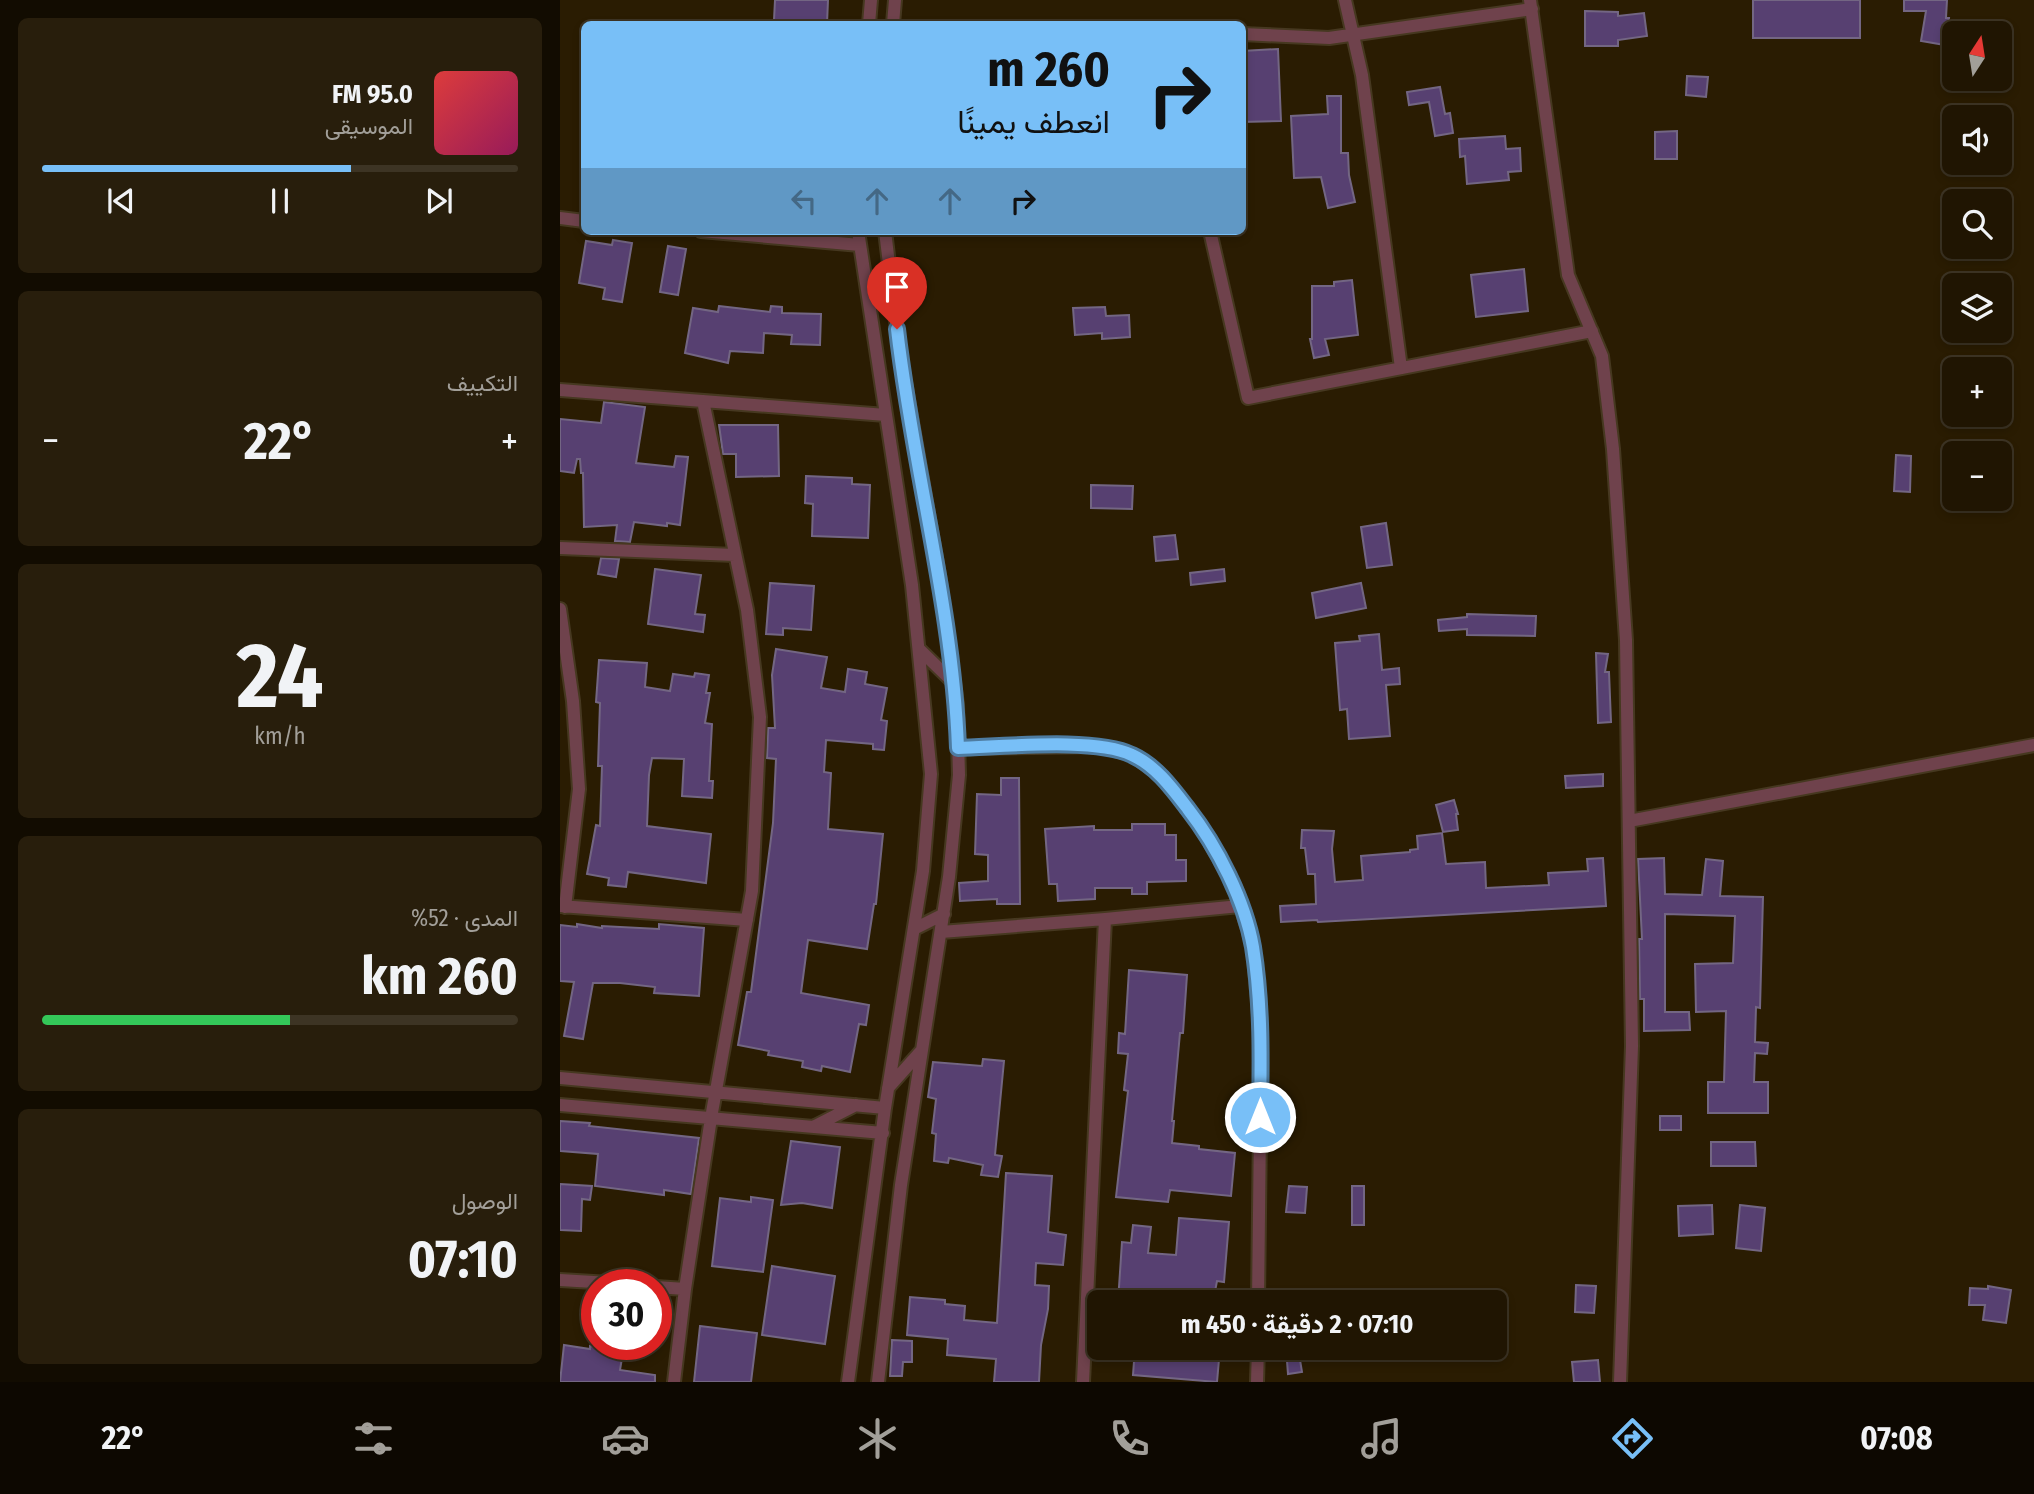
<!DOCTYPE html>
<html lang="ar">
<head>
<meta charset="utf-8">
<style>
	body { margin:0; font-family:"Fira Sans Condensed",Vazirmatn,sans-serif; background:#281e0c; color:#f1f3f6; direction:rtl; height:100vh; display:flex; flex-direction:column; font-size:26px; white-space:nowrap }
	* { box-sizing:border-box; margin:0 }
	p { font-size:23px; color:#a29f99 }
	.icon { flex:none; width:38px; height:38px; fill:none; stroke:currentColor; stroke-width:2; stroke-linecap:round; stroke-linejoin:round }
	.map { position:relative; flex:1; overflow:hidden; direction:ltr }
	.panel { display:flex; flex-direction:column; gap:18px; padding:18px; background:#120c01; width:560px }
	.panel>* { flex:none }
	.hud { position:absolute; left:21px; top:21px; width:665px; height:214px; border-radius:10px; box-shadow:0 4px 10px #0003,0 0 0 2px #3d3424; direction:rtl; background:#78bff7; color:#111; overflow:hidden }
	.needle { width:46px; rotate:12deg }
	.buttons { position:absolute; left:1382px; top:21px; display:grid; gap:14px }
	.buttons a { display:grid; place-items:center; width:70px; height:70px; border-radius:10px; background:#201502; box-shadow:0 4px 10px #0003,0 0 0 2px #3d3424; font-size:35px }
	.speed { position:absolute; left:21px; top:1269px; display:flex; gap:14px; font-size:35px; font-weight:700; text-align:center }
	.speed>* { display:grid; place-content:center; width:91px; height:91px; border-radius:50%; background:#201502; box-shadow:0 4px 10px #0003,0 0 0 2px #3d3424; line-height:1 }
	.speed .limit { border:10px solid #d22; background:#fff; color:#111 }
	.pin { position:absolute; display:grid; place-items:center; width:60px; height:60px; color:#fff; margin:-72px -30px; border-radius:50% 50% 50% 0; rotate:-45deg; box-shadow:0 0 7px #0007 }
	.pin .icon { rotate:45deg }
	.me { position:absolute; width:77px; margin:-38px; rotate:0deg; stroke-linejoin:round; filter:drop-shadow(0 0 5px #0008) }
	.turn { display:flex; align-items:center; gap:24px; height:147px; padding:0 21px; font-size:32px }
	.turn .icon { width:91px; height:91px; stroke-width:2.5 }
	.turn b { display:block; font-size:49px; line-height:60px }
	.lanes { display:flex; align-items:center; height:66px; padding:0 21px; background:#0003; justify-content:center; gap:35px; direction:ltr }
	.lanes .off { opacity:.35 }
	.big { font-size:52px; font-weight:700; line-height:1.1 }
	.panel .tile { flex:1; display:flex; flex-direction:column; justify-content:center; gap:10px; min-width:0; padding:0 24px; border-radius:10px; background:#281e0c }
	.panel .dial { align-items:center; gap:0 }
	.dial b { font-size:91px; line-height:1 }
	.song { display:flex; align-items:center; gap:21px }
	.cover { width:84px; height:84px; border-radius:10px; background:linear-gradient(135deg,hsl(0 70% 55%),hsl(330 70% 35%)) }
	.played { height:7px; border-radius:4px; background:linear-gradient(90deg,#78bff7 65%,#3d3424 65%) }
	.keys { display:flex; justify-content:space-around; direction:ltr }
	.heat { display:flex; justify-content:space-between; align-items:center; font-size:38px; direction:ltr }
	.charge { height:10px; border-radius:5px; background:linear-gradient(90deg,#34c759 52%,#3d3424 0) }
	.trip { position:absolute; left:527px; top:1290px; width:420px; height:70px; border-radius:10px; background:#201502; box-shadow:0 4px 10px #0003,0 0 0 2px #3d3424; font-weight:700; line-height:70px; text-align:center; direction:rtl }
	.tab-bar { display:flex; height:112px; justify-content:space-around; align-items:center; background:#0d0801; color:#a29f99 }
	.tab-bar .icon { width:49px; height:49px }
	.tab-bar .active { color:#78bff7 }
	.tab-bar b { font-size:32px; color:#f1f3f6 }
	main { display:flex; flex:1; min-height:0 }
	.map>svg:first-child { display:block }
	.building { fill:#574071; stroke:#736683; stroke-width:2 }
	.lines { fill:none; stroke-linecap:round; stroke-linejoin:round }
	.street-casing { stroke:#463820; stroke-width:16 }
	.street { stroke:#6f424c; stroke-width:12 }
	.route-casing { stroke:#4e7ca1; stroke-width:18 }
	.route { stroke:#78bff7; stroke-width:12 }
</style>
</head>
<body>
<main>
<div class="map">
<svg width="1474" height="1382" viewBox="0 0 1474 1382">
	<rect width="100%" height="100%" fill="#2a1c02"/>
	<!-- building -->
	<path class="building" d="M215,0H268L267,24L214,20Z
		M1193,0H1300V38H1193Z
		M1344,0H1387L1386,18H1389L1385,45L1361,41L1366,11H1344Z
		M1025,11L1058,12V16L1084,13L1087,36L1058,40V46H1025Z
		M718,49L721,121L682,122V51Z
		M1127,76L1148,77L1146,97L1126,95Z
		M880,87L885,114L890,113L893,133L875,136L869,102L849,105L847,92Z
		M767,96H781V153H788L789,175L795,202L768,208L761,177L734,178L731,116L768,114Z
		M1117,131V159H1095V132Z
		M945,136L946,149L960,148L961,171L948,172L949,180L907,184L905,156L900,157L899,139Z
		M53,240L72,243L62,302L43,299L45,288L19,283L26,241L52,245Z
		M108,246L126,249L118,295L100,292Z
		M964,269L968,311L916,317L911,275Z
		M792,280L798,335L765,339L769,355L754,358L750,339H752V286H774V282Z
		M159,306L210,312L211,306L222,307V313L261,314L260,345L231,344L232,335L204,333L203,353L170,351L168,363L125,353L133,308L158,312Z
		M545,307L546,316L569,315L570,337L542,339V333L515,335L513,308Z
		M44,402L85,407L76,463L114,467L116,456L128,457L120,525L107,523V526L74,522L70,542L55,541L57,525L24,527L23,473H21L20,459H17L14,473L0,471V419L41,423Z
		M159,425H218L219,476L176,477V454H163Z
		M1336,455L1351,456L1350,492L1334,491Z
		M246,476L292,478V484L310,485L308,538L252,536L253,504L245,503Z
		M531,485L573,486L572,509L531,508Z
		M826,523L832,565L807,568L801,527Z
		M615,535L618,559L596,561L594,537Z
		M41,558L59,559L56,577L38,574Z
		M95,569L141,575L135,614L145,615L143,632L88,624Z
		M664,569L665,581L631,585L630,573Z
		M210,583L254,586L251,630L223,628V635L206,634Z
		M801,583L806,608L756,618L752,593Z
		M907,614L976,616L975,636L907,635V629L879,631L878,620L907,617Z
		M819,634L822,670L839,668L840,684L826,685L830,736L789,739L787,709L780,710L775,643L800,641L799,636Z
		M216,649L267,657L261,688L285,692L288,669L307,672L305,684L327,688L321,720L327,721L324,750L313,749V744L266,740L264,772L271,773L268,829L323,834L316,904H314L307,949L248,940L241,993L309,1005L306,1025L299,1024L290,1072L262,1066L261,1071L242,1067L243,1061L208,1055L209,1051L178,1045L187,992H191L213,823L216,759L207,758L208,728H215L212,675Z
		M1036,653L1048,654L1045,672H1049L1051,722L1038,723Z
		M39,660L87,663L85,687L110,691L113,674L134,677L135,673L149,675L146,693H150L145,723L152,724L149,781H153L152,798L122,796L124,759L92,758L89,775L87,826L151,834L146,883L68,872L66,887L48,885L49,878L27,874L36,825L40,826L42,766H38L40,703L36,702Z
		M1043,774V786L1006,788L1005,776Z
		M441,778H459L460,904H437V899L400,901L399,883L428,881V855L415,854L417,794L441,795Z
		M894,800L898,814H896L898,830L883,832L876,805Z
		M572,824H605V835H616V860H626V881L587,882V894H572V888H535V899L498,901L497,884H489L485,829L534,826V830H572Z
		M742,830L774,831L772,849L775,882L803,880L801,856L850,852V850L858,849L857,836L882,833L886,864L925,862L926,888L989,885L988,873L1028,871L1027,859L1043,858L1046,906L758,922L757,920L721,922L720,906L756,904L755,874H748L745,848H741Z
		M1104,858L1105,894L1142,895L1146,859L1163,861L1160,896L1203,897L1200,1008L1196,1007L1195,1042L1208,1043L1207,1054L1195,1053L1194,1082H1208V1113H1148V1082H1164L1166,1011L1136,1012L1135,964L1173,963L1175,916L1105,914V1012H1129L1130,1030L1084,1031V999H1080L1079,939H1082L1078,859Z
		M17,924L42,928V926L99,929V924L144,928L139,996L94,993L95,987L60,983H33L23,1039L4,1036L14,982L0,981V925L17,927Z
		M569,970L627,975L623,1033H620L612,1121H614L612,1143L639,1146V1149L675,1153L671,1196L610,1190L608,1202L556,1197L568,1091L564,1090L568,1054L558,1053L559,1033L565,1034Z
		M423,1059L444,1061L435,1155L442,1156L438,1177L421,1175L423,1165L389,1158L388,1163L374,1161L376,1134L372,1133L376,1099L368,1097L373,1062L422,1066Z
		M1100,1116H1121V1130H1100Z
		M0,1121L30,1123L29,1126L139,1138L131,1194L104,1190V1195L35,1186L38,1154L0,1151Z
		M231,1141L280,1147L272,1208L242,1203L221,1205Z
		M1151,1142H1195L1196,1166H1151Z
		M446,1173L492,1176L488,1232L506,1235L503,1265L476,1263L475,1285L489,1286L488,1309L481,1345L479,1382H434L436,1359L387,1355L388,1339L347,1335L350,1297L385,1300V1304L405,1306L404,1320L437,1323Z
		M0,1184L32,1186L30,1200L22,1199L21,1231L0,1230Z
		M729,1186L747,1187L745,1213L726,1212Z
		M792,1186H804V1225H792Z
		M191,1197L213,1200L203,1272L152,1266L160,1198L191,1202Z
		M1152,1205L1153,1234L1119,1236L1118,1206Z
		M1180,1205L1205,1208L1201,1251L1176,1248Z
		M619,1218L669,1222L664,1282L657,1281L653,1302H558L562,1242L571,1243L573,1225L591,1227L588,1253L616,1255Z
		M212,1266L275,1276L265,1344L202,1335Z
		M1016,1285L1036,1286L1034,1313L1015,1312Z
		M1428,1286L1451,1290L1446,1323L1423,1320L1425,1305H1409L1410,1288L1428,1289Z
		M140,1326L197,1333L191,1382H134Z
		M332,1340L352,1341V1362H343L342,1376H330Z
		M4,1345L30,1349V1346L63,1352L60,1370L95,1375V1382H0Z
		M575,1348H660L657,1382L573,1375Z
		M726,1348H738L742,1372L728,1374Z
		M1038,1360L1040,1382H1014L1012,1362Z"/>
	<g class="lines">
		<defs>
			<path id="street" d="M785,0L802,75L841,368
				M970,0L1008,275L1042,356L1053,449L1066,640L1072,1046L1060,1382
				M309,24L311,0
				M333,24L335,0
				M682,34L769,38L972,9
				M0,218L24,221
				M141,231L300,245
				M650,231L688,398L1032,331
				M0,390L326,415
				M0,548L175,555
				M0,609L13,701L19,789L5,907
				M359,649L394,683
				M398,748L538,746L571,754L603,777L639,823L675,887L693,946L701,1037L698,1302
				M1069,821L1474,745
				M0,906L187,920
				M354,929L384,914
				M381,932L545,919L680,906
				M0,1078L325,1108
				M328,1088L362,1050
				M0,1105L323,1133
				M253,1127L296,1105
				M0,1280L67,1284
				M96,1287L125,1289L114,1382
				M125,1289L151,1118L192,891L200,717L187,610L143,401
				M288,1382L325,1108L363,871L371,774L352,585L298,231
				M318,1382L341,1185L389,877L399,775L397,704L380,581L340,354L325,231
				M523,1382L545,919
				M697,1382L698,1348"/>
		</defs>
		<!-- street casing -->
		<use href="#street" class="street-casing"/>
		<!-- street -->
		<use href="#street" class="street"/>
	</g>
	<g class="lines">
		<defs>
			<path id="route" d="M337,329C353,470 393,607 398,748C441,747 535,737 572,755C596,766 612,788 628,809C657,846 685,901 693,947C702,1003 701,1061 700,1117"/>
		</defs>
		<!-- route casing -->
		<use href="#route" class="route-casing"/>
		<!-- route -->
		<use href="#route" class="route"/>
	</g>
</svg>
<div class="buttons">
<a><svg class="needle" viewBox="-14 -14 28 28"><path d="M0-13l5 13h-10z" fill="#e53935"/><path d="M0 13l5-13h-10z" fill="#a29f99"/></svg></a>
<a><svg class="icon" aria-label="sound" viewBox="0 0 24 24"><path d="M4 9h4l5-4v14l-5-4H4zM17 9q2 3 0 6"/></svg></a>
<a><svg class="icon" aria-label="search" viewBox="0 0 24 24"><circle cx="10" cy="10" r="6"/><path d="M15 15l6 6"/></svg></a>
<a><svg class="icon" aria-label="layers" viewBox="0 0 24 24"><path d="M12 4l9 5-9 5-9-5zM3 14l9 5 9-5"/></svg></a>
<a>+</a>
<a>−</a>
</div>
<div class="speed"><div class="limit">30</div></div>
<div class="pin" style="left:337px;top:329px;background:#d93025"><svg class="icon" aria-label="arrive" viewBox="0 0 24 24"><path d="M6 21V4h12l-3 4 3 4H6"/></svg></div>
<svg class="me" style="left:700px;top:1117px" viewBox="-20 -20 40 40"><circle r="17" fill="#78bff7" stroke="#fff" stroke-width="3"/><path d="M0-11L8 9 0 5-8 9z" fill="#fff"/></svg>
<div class="trip">07:10 · 2 دقيقة · 450 m</div>
<div class="hud">
<div class="turn"><svg class="icon" aria-label="right" viewBox="0 0 24 24"><path d="M7 20v-9h11M14 6l5 5-5 5"/></svg><div><b>260 m</b>انعطف يمينًا</div></div>
<div class="lanes"><svg class="icon off" aria-label="left" viewBox="0 0 24 24"><path d="M17 20v-9H6M10 6l-5 5 5 5"/></svg><svg class="icon off" aria-label="ahead" viewBox="0 0 24 24"><path d="M12 20V5M6 11l6-6 6 6"/></svg><svg class="icon off" aria-label="ahead" viewBox="0 0 24 24"><path d="M12 20V5M6 11l6-6 6 6"/></svg><svg class="icon" aria-label="right" viewBox="0 0 24 24"><path d="M7 20v-9h11M14 6l5 5-5 5"/></svg></div>
</div>
</div>
<section class="panel">
<div class="tile">
<div class="song"><i class="cover"></i><div><b>95.0 FM</b><p>الموسيقى</p></div></div>
<div class="played"></div>
<div class="keys"><svg class="icon" aria-label="previous" viewBox="0 0 24 24"><path d="M18 5L8 12l10 7zM5 5v14"/></svg><svg class="icon" aria-label="pause" viewBox="0 0 24 24"><path d="M8 5v14M16 5v14"/></svg><svg class="icon" aria-label="next" viewBox="0 0 24 24"><path d="M6 5l10 7-10 7zM19 5v14"/></svg></div>
</div>
<div class="tile"><p>التكييف</p>
<div class="heat"><a>−</a><b class="big">22°</b><a>+</a></div>
</div>
<div class="tile dial"><b>24</b><p>km/h</p></div>
<div class="tile"><p>المدى · 52%</p><b class="big">260 km</b><div class="charge"></div></div>
<div class="tile"><p>الوصول</p><b class="big">07:10</b></div>
</section>
</main>
<nav class="tab-bar">
<b>07:08</b>
<svg class="icon active" aria-label="directions" viewBox="0 0 24 24"><path d="M12 3l9 9-9 9-9-9zM9 14v-3h6M13 9l2 2-2 2"/></svg>
<svg class="icon" aria-label="music" viewBox="0 0 24 24"><path d="M9 18V5l10-2v13"/><circle cx="6" cy="18" r="3"/><circle cx="16" cy="16" r="3"/></svg>
<svg class="icon" aria-label="phone" viewBox="0 0 24 24"><path d="M5 4h4l2 5-3 2q2 4 5 5l2-3 5 2v4C11 20 4 13 5 4z"/></svg>
<svg class="icon" aria-label="climate" viewBox="0 0 24 24"><path d="M12 3v18M4 7l16 10M4 17L20 7"/></svg>
<svg class="icon" aria-label="car" viewBox="0 0 24 24"><path d="M5 17H2v-5l4-1 3-4h7l3 4 3 1v5h-3M9 17h6M6 11h13"/><circle cx="7" cy="17" r="2"/><circle cx="17" cy="17" r="2"/></svg>
<svg class="icon" aria-label="filters" viewBox="0 0 24 24"><path d="M4 7h16M4 17h16"/><circle cx="9" cy="7" r="2"/><circle cx="15" cy="17" r="2"/></svg>
<b>22°</b>
</nav>
</body>
</html>
